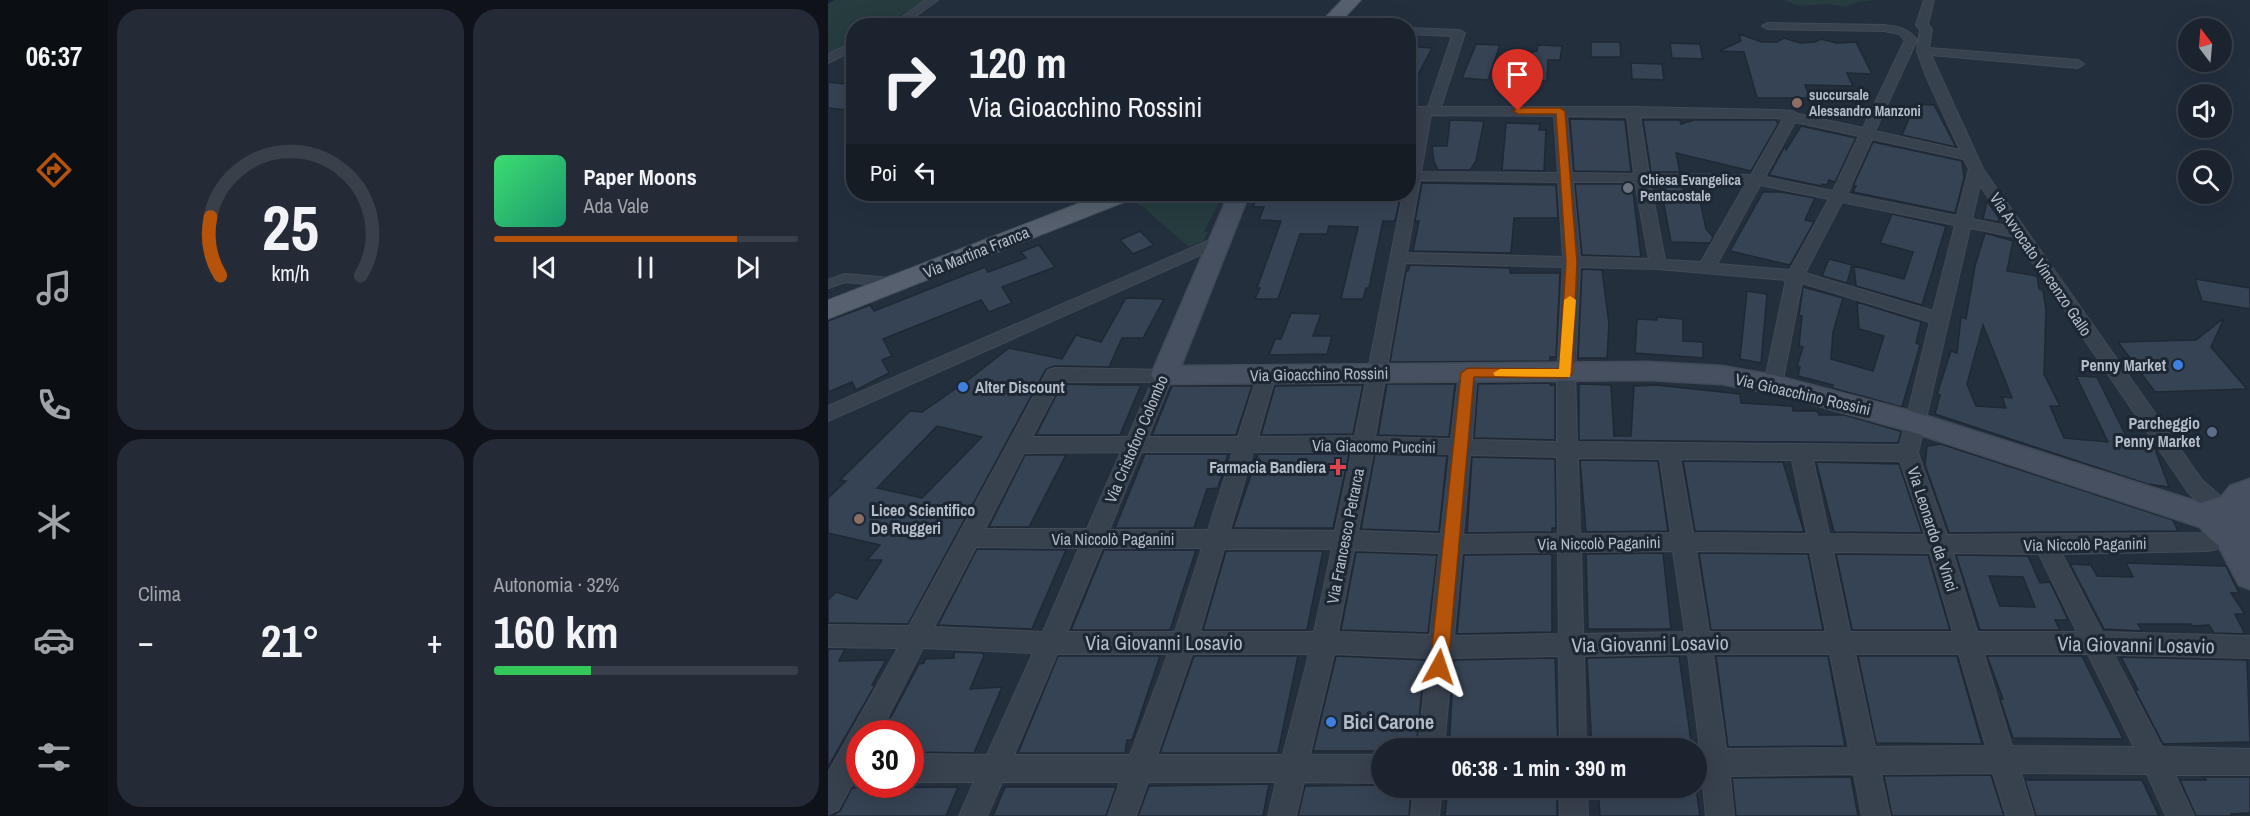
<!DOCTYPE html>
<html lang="it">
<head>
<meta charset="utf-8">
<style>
	body { margin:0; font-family:"Archivo Narrow",sans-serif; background:#242b36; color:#f1f3f6; height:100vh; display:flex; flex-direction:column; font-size:22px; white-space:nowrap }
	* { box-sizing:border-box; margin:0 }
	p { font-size:20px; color:#a0a4aa }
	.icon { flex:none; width:33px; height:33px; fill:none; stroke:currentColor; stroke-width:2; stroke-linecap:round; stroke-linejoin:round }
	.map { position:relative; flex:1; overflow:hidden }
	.panel { display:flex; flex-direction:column; gap:9px; padding:9px; background:#0f1319; width:720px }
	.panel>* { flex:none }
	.banner { position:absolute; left:18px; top:18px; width:570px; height:183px; border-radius:24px; box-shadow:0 6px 24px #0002,0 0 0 2px #39404a; background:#1b232e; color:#f1f3f6; overflow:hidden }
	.needle { width:39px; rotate:344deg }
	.tools { position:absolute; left:1350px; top:18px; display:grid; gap:12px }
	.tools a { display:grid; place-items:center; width:54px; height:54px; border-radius:50%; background:#1b232e; box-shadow:0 6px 24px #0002,0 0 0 2px #39404a; font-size:30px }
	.speed { position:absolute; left:18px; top:720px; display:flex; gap:12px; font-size:30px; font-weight:700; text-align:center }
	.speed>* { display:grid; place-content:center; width:78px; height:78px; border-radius:50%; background:#1b232e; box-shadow:0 6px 24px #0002,0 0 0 2px #39404a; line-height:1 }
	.speed .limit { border:9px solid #d22; background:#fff; color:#111 }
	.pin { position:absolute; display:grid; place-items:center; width:51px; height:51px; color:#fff; margin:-62px -26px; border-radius:50% 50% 50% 0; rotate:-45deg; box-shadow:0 0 6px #0007 }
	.pin .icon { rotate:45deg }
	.me { position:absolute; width:66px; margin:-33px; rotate:5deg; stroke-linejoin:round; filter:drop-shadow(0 0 4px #0008) }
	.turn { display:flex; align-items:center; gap:21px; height:126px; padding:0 24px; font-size:27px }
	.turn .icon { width:78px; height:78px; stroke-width:2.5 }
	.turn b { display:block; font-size:42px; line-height:51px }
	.then { display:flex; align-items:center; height:57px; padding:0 24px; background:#0003; gap:12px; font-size:22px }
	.big { font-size:45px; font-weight:700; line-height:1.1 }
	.panel .tile { flex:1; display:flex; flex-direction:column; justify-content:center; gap:9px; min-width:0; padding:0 21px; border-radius:24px; background:#242b36 }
	.panel .dial { align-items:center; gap:0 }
	.dial svg { height:156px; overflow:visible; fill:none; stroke:#39404a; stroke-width:7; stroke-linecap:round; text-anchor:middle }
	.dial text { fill:#f1f3f6; stroke:none }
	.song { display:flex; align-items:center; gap:18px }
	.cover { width:72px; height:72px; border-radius:9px; background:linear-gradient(135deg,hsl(140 70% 55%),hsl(160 70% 35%)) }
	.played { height:6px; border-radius:3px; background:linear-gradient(90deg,#b45309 80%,#39404a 80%) }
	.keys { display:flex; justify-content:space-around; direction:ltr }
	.heat { display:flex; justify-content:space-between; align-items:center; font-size:33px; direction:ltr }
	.charge { height:9px; border-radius:4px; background:linear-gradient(90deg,#34c759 32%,#39404a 0) }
	.panel .tiles { flex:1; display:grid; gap:9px; grid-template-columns:repeat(2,1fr) }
	.trip { position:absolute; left:543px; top:738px; width:336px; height:60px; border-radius:30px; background:#1b232e; box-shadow:0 6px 24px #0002,0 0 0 2px #39404a; font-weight:700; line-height:60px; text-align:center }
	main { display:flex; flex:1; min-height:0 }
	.tabs { display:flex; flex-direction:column; width:108px; justify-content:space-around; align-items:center; background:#0b0e12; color:#a0a4aa }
	.tabs .icon { width:42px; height:42px }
	.tabs .active { color:#b45309 }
	.tabs b { font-size:27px; color:#f1f3f6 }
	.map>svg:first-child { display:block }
	.green { fill:#263c3f }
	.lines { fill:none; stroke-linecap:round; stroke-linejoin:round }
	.stream { stroke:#17263c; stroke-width:3 }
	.building { fill:#364354; stroke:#1f2835; stroke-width:1.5; fill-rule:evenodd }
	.lane-casing { stroke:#414a57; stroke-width:10 }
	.street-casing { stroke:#414a57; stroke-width:2 }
	.secondary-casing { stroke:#414a57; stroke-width:3 }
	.primary-casing { stroke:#414a57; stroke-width:2 }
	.lane { stroke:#38414e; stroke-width:8 }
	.street { fill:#38414e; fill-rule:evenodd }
	.secondary { fill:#465061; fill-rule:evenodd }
	.primary { fill:#56606e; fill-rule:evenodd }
	.route { fill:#b45309; stroke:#753606; stroke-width:1.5 }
	.slow { fill:#f59e0b }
	.education-dot { fill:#8d6e63; stroke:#1d2633; stroke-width:2 }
	.worship-dot { fill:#6b7280; stroke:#1d2633; stroke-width:2 }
	.shop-dot { fill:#3f7fe0; stroke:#1d2633; stroke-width:2 }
	.service-dot { fill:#5c6f8a; stroke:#1d2633; stroke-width:2 }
	.health-dot { fill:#e0444e; stroke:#1d2633; stroke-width:2 }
	.labels { text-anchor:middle; stroke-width:6; stroke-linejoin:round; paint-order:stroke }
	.far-poi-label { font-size:14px; font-weight:bold; fill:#b4bcc9; stroke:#1d2633; text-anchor:start }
	.street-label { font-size:16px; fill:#b4bcc9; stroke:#1d2633 }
	.poi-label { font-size:16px; font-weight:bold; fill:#b4bcc9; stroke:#1d2633; text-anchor:end }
	.near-street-label { font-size:20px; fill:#b4bcc9; stroke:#1d2633 }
	.near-poi-label { font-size:20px; font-weight:bold; fill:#b4bcc9; stroke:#1d2633; text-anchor:start }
</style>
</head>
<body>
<main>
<nav class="tabs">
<b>06:37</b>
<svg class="icon active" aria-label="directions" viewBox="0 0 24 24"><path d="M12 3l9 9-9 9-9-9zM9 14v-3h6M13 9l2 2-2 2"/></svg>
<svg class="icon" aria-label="music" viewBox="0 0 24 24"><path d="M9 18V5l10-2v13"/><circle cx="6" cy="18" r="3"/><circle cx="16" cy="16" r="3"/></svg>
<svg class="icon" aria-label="phone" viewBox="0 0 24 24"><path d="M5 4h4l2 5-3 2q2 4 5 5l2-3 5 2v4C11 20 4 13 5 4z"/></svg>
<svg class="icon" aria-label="climate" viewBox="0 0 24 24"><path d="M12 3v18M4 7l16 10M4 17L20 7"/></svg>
<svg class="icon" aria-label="car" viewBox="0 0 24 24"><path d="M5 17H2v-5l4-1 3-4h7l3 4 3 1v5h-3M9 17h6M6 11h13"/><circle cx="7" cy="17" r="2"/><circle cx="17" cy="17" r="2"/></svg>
<svg class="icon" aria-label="filters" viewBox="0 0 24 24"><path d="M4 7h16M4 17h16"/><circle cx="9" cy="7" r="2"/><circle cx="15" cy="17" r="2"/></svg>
</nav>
<section class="panel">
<div class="tiles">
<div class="tile dial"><svg viewBox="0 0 100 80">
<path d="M14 69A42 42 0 1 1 86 69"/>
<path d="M14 69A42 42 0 0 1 9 39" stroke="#b45309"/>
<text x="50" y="56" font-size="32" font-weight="700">25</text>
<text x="50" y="72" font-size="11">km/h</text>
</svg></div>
<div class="tile">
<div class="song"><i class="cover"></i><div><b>Paper Moons</b><p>Ada Vale</p></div></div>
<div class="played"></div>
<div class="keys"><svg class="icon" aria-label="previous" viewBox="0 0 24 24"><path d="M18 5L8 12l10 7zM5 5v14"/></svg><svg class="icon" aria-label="pause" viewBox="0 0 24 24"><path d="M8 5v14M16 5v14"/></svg><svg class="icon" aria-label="next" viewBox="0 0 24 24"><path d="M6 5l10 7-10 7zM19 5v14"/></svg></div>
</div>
<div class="tile"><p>Clima</p>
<div class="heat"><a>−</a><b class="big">21°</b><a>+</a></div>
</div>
<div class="tile"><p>Autonomia · 32%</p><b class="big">160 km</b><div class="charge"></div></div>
</div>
</section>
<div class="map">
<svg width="1422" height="816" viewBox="0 0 1422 816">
	<rect width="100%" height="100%" fill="#242f3e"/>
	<!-- green -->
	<path class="green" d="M0,0H98L57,25L26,26L25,43L0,57Z
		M956,0H1047L1029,2L1018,7L1000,4L971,6Z
		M313,194H395L376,232H380L376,241L361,247L316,208L302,199Z"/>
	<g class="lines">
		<!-- stream -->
		<path class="stream" d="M0,2L4,0"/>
	</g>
	<!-- building -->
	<path class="building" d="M911,34L934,42H949L956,38L972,43L987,42L993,39L1009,43L1028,42L1044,74L1019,73L1025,86L977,85L982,98H929L916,52L891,51L913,41Z
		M763,42H792L793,57H763Z
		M842,43L872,44L875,59L844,58Z
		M648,44L672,45L660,80L634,78Z
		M710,45L734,46L732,60H720L719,81H703V74L681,59L709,51Z
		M580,46L604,48L580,94Z
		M803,63L834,64L836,80L804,79Z
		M0,82L26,85V107L20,110L0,108Z
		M1087,104L1106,105L1128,147L1074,135Z
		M742,119L797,120L803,172L746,171Z
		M622,120L656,121L648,161L642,170H610L606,162L604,146H619Z
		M815,120H852L853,124L866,120H948L950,124L923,171L848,153L852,172H823Z
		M678,123L712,124L711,130H718L716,171L674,170Z
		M973,126L1028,138L1007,182L1001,180L999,185L994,184L993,186L941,175L957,146L958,150Z
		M1045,142L1134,161L1136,178L1127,213L1025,192L1028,186H1025Z
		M594,183L728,185L730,218H686L683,253L585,251L591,221H587Z
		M747,184H804L813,257L754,255Z
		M832,184L854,185L855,190L870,191L878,229L885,237L882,243L843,242Z
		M935,192H953L987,198L977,220L986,222L962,265L902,251Z
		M431,194H573L567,221H555L541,288H538L535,299H513L530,227L501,226L499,234H472L450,299H427L432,288H429L453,221L431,220L436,207H425Z
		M1159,201L1171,218L1170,222L1155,219Z
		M1064,214L1118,226L1094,305L1028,286L1026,266L1076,279L1085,252L1052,243Z
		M312,231L326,245L305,254L292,240Z
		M1157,233L1185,241L1179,271L1209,276L1211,289L1215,290L1218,310L1216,374L1232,406H1222L1236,438L1280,442L1248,376L1269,377L1302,444L1326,446L1341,487L1319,484L1107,414L1112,395L1109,394L1123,351L1129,353L1133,317L1138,319L1147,266ZM1155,325L1184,398L1174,397L1178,408L1148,406L1139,384Z
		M211,245L227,267L174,287L184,303L161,312L153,300L55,339L64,356L54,360L61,373L28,390L24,382L0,392V321L42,305L46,311L157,267L160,272L198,258L193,252Z
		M1001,259L1024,265L1019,283L994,276Z
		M582,265L682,268V273H732L728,357H722V361L562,362L578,271H580Z
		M754,269L774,270L781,324L779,358H750Z
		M1367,279L1422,288V309L1374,301Z
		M975,287L1015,298L1005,332L1003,359L1045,371L1056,336L1031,329L1029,302L1093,322L1088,343L1092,345L1074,407L1004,388L1005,385L970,376L972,367L969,366L975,347L971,346L974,316L971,315Z
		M919,291L939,294L933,363L912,359Z
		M298,298L336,299L315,338H294L281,367L227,366L218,369L80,624L0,623V600L8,592L29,599L54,560H39L52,545L0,533V498L18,481L12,480L82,411L94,412L140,380L181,348L234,359L248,335L273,342ZM109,426L154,437L94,498L49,488Z
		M463,313L493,314L485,336H504L499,354L441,355L447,339H453Z
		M829,317L855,319V341L875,342V358L807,353L809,319L829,320Z
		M1396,318L1383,347L1419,389L1327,392L1290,342L1368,340Z
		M722,383V385H727V440L646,438L650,384Z
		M234,384L273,385H313L292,435H208Z
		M627,384L621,437L550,435L559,384Z
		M751,384L783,385L786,436H803L806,386L828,385L912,394L913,403L964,406L965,411H989L991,415H1017L1072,431L1073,433L1070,443L751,440Z
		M529,385H535L525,434L433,435L447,386Z
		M344,386H424L408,435H324Z
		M1113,444L1345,520L1350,531L1121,533L1097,465L1099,446Z
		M317,454H400L390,488L379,489L366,528H287Z
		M430,454H521L505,528H405Z
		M547,454L619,456L611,532L533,529Z
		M197,455H238L201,527H161Z
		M644,457L727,459L728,528H724V532L639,533Z
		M752,460L830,461L840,531L758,532Z
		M855,461L955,462L976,532L867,531Z
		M988,462L1071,464L1094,533L1006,532Z
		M149,549L238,550L204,629L110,625Z
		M276,550H368L342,630H243Z
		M398,551H495L479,630H375Z
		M528,552L609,555L600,633L513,630Z
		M835,553L843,629H760L758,554Z
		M871,553L980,554L995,630H883Z
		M724,554V632L629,634L636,555Z
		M1008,554L1100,555L1122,630H1024Z
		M1128,555L1200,556L1212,583L1222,582L1240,620H1227L1232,630H1152ZM1161,576L1195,577L1207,607L1172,606Z
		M1298,563L1398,566L1411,593H1403L1417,614H1407L1417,634L1386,633L1381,625L1364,626L1363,624H1310L1314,631L1276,629L1242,564L1263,565L1269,576L1305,577Z
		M0,649H17L11,661L58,660L44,685H47L0,767Z
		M126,652L155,653L156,656L142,689L174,687L146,753L82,752V734H54L91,664L96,663L97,659L126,658Z
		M230,656H332L304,740H299L297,753H190Z
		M366,656H470L450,753H332Z
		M508,656L597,660L588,748H554V751H485Z
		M851,656L864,748H764L759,658Z
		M888,656H1000L1017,746L900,747Z
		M1030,656H1129L1154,744L1048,743Z
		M1159,656H1254L1295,739L1185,738L1172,699H1175Z
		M1293,657L1419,660L1422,742L1335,744L1307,690H1310Z
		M727,658L730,748H621L626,660Z
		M1163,775L1176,816H1064L1056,776Z
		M1023,777L1030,816H908L904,778Z
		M1376,777H1422V813L1403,814L1404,816H1368L1352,780H1378Z
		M1197,780H1314L1331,816H1208Z
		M441,784L435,816H310L321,786Z
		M554,785V788H583L581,816H470L477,786Z
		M130,787L118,816H4L12,811L24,788Z
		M177,787H288L278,816H165Z
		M620,788H729V816H617Z
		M770,788H868L872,816H772Z"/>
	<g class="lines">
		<defs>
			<path id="lane" d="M0,284L17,278L61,282"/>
			<path id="street" d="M98,0H110L74,26H61Z
				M1096,0H1106L1100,24L1104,29L1101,48L1250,60L1256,64L1250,68L1103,55L1155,169L1374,480L1398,501L1401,507L1398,513C1381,518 1371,502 1360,492L1187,237L1142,228L1090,453L1119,535L1380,533L1402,529L1410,532L1413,538L1410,544L1380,551L1234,554L1274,632L1422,636V658L1286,655L1334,747L1422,749V775H1347L1366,816H1338L1319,774L1193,773L1206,816H1178L1165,773L1053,774L1062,816H1034L1026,774L902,776L906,816H878L874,776L868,777V749H872L860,654L756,656L758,748H732L731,656L624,658L616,748H590L600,658L506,654L482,755H554V783L476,782L468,816H440L448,782H320L308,816H280L292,782H174L159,816H131L146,782H82V754L159,755L205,653L95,648L51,734H32V770L10,810L0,814V773L70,648L0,647V625L81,626L220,370L227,368L343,370L345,375L320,437H410L430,374L432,369L439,367L446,369L448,374L430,437L527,436L575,194H580V163L590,115H580V107H600L624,36L580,34V28L631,30L637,33L613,107H805L950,110L964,111L970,114L1035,128L1077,40L1071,34L1056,31L940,29L934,26L940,23L1056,25C1071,27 1079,28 1089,40L1047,131L1132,150L1098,76L1089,51L1092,30L1088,25ZM603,115L726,116L730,173L593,172ZM739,116L799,117L806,174L744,173ZM812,117L950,118L955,119L923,175L821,174ZM967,122L1031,136L1005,191L937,177ZM1044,139L1136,159L1141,169L1129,216L1019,194ZM592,180L730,182L735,257L579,253ZM745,182H807L821,259L752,257ZM822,182L918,183L873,262L837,260ZM932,185L1001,199L962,270L889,264ZM1152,185L1179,226L1144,219ZM1014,202L1127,225L1105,311L977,273ZM577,263L735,267L729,374V442L644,440L649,373L647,368L640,367L633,368L631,373L623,439L547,437ZM752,267L830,269L958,280L936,384L938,389L945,391L952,389L954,384L974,283L1102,322L1072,445L749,442L747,374ZM233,382H324L300,437H204ZM293,452L259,529H157L196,453ZM313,452H405L380,530H281ZM425,452H524L507,531L402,530ZM545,452L622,454L613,534L530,531ZM642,455L729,457L730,534L635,535ZM750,458L832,459L843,533L752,534ZM852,459L964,460L979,534L865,533ZM985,460L1072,461L1097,535L1001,534ZM148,547L251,548L215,632L106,627ZM274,548H374L347,632H239ZM396,549H504L486,632H372ZM526,550L611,553L602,635L510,632ZM845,551L857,632L755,634L753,552ZM868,551L982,552L998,632H881ZM730,552L731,634L626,636L634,553ZM1005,552L1102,553L1125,632H1022ZM1125,553L1211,554L1249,632H1149ZM229,654H340L302,755H186ZM364,654H481L455,755H329ZM885,654H1002L1021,748L898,749ZM1027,654H1131L1158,746L1047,747ZM1156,654H1260L1306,747L1184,746Z
				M26,42V50L0,63V54Z
				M391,236L397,238L399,241L397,244L0,421V406Z
				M586,788H614L611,816H583Z
				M731,788H759L760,816H732Z"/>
			<path id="secondary" d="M401,194H421L353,366L820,362L893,366L945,375L1086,412L1373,503L1394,496L1402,486L1422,479V589L1411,585L1390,545L1380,537L1372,527L1081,431L945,393L893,384L820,380L336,384L327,381L323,375Z"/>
			<path id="primary" d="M514,0H533L509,26H489Z
				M275,194H307L304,199L0,319V300Z"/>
		</defs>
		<!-- lane casing -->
		<use href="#lane" class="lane-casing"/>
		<!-- street casing -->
		<use href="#street" class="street-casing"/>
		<!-- secondary casing -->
		<use href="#secondary" class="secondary-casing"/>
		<!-- primary casing -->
		<use href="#primary" class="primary-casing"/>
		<!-- lane -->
		<use href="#lane" class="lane"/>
		<!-- street -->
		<use href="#street" class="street"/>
		<!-- secondary -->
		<use href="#secondary" class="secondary"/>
		<!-- primary -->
		<use href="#primary" class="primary"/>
	</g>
	<!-- route -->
	<path class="route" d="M732,108L737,111L749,262L744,374L738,378L646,377L620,667L617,673L611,675L605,673L602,667L633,373L640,368L731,369L738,262L728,114H690L685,111L690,108Z"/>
	<!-- slow -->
	<path class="slow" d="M742,296L748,300L742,377L667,376L665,373L672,369H731L736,300Z"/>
	<!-- markers -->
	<g class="education-dot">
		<circle cx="969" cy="103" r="6"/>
		<circle cx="31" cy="519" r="6"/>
	</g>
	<circle class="worship-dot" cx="800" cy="188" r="6"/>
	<g class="shop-dot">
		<circle cx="1350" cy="365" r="6"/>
		<circle cx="135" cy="387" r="6"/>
		<circle cx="503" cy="722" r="6"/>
	</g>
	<circle class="service-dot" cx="1384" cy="432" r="6"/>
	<path class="health-dot" d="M507 458h6v6h6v6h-6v6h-6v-6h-6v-6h6z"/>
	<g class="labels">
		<!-- far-poi labels -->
		<g class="far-poi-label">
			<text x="981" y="100">succursale<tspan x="981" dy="16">Alessandro Manzoni</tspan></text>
			<text x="812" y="185">Chiesa Evangelica<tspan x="812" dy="16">Pentacostale</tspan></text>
		</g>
		<!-- street labels -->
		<g class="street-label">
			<text transform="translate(148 252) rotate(-22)" y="6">Via Martina Franca</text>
			<text transform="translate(1213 264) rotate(56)" y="6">Via Avvocato Vincenzo Gallo</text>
			<text transform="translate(491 374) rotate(-1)" y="6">Via Gioacchino Rossini</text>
			<text transform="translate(975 394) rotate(13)" y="6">Via Gioacchino Rossini</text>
			<text transform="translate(308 439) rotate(-67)" y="6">Via Cristoforo Colombo</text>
			<text transform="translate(546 446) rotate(1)" y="6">Via Giacomo Puccini</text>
			<text transform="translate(1105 529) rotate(72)" y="6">Via Leonardo da Vinci</text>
			<text transform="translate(517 536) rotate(-79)" y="6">Via Francesco Petrarca</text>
			<text x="285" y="545">Via Niccolò Paganini</text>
			<text transform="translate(771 543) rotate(-1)" y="6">Via Niccolò Paganini</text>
			<text transform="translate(1257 544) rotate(-1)" y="6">Via Niccolò Paganini</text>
		</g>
		<!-- poi labels -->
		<g class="poi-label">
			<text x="1338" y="371">Penny Market</text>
			<text x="147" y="393" text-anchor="start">Alter Discount</text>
			<text x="1372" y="429">Parcheggio<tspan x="1372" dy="18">Penny Market</tspan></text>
			<text x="498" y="473">Farmacia Bandiera</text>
			<text x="43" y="516" text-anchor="start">Liceo Scientifico<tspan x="43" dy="18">De Ruggeri</tspan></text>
		</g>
		<!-- near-street labels -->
		<g class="near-street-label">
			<text x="336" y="650">Via Giovanni Losavio</text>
			<text transform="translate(822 644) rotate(-1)" y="7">Via Giovanni Losavio</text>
			<text transform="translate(1308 645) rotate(1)" y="7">Via Giovanni Losavio</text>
		</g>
		<!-- near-poi labels -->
		<g class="near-poi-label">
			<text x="515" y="729">Bici Carone</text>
		</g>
	</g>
</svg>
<div class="tools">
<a><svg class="needle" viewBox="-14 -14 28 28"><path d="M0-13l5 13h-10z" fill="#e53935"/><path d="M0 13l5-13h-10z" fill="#a0a4aa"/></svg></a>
<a><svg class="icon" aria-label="sound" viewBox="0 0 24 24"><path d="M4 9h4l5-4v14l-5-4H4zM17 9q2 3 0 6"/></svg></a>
<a><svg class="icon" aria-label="search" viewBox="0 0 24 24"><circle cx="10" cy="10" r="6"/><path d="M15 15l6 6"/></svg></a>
</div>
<div class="speed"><div class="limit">30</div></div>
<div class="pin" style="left:690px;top:111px;background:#d93025"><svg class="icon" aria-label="arrive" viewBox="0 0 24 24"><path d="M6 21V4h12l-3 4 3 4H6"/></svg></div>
<svg class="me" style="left:611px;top:667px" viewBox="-20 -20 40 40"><path d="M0-17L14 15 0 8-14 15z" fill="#b45309" stroke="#fff" stroke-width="4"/></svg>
<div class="trip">06:38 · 1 min · 390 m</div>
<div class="banner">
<div class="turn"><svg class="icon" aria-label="right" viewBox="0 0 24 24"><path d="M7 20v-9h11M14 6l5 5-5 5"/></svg><div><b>120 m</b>Via Gioacchino Rossini</div></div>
<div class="then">Poi<svg class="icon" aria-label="left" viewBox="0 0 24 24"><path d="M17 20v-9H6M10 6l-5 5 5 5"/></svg></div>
</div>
</div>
</main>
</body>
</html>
